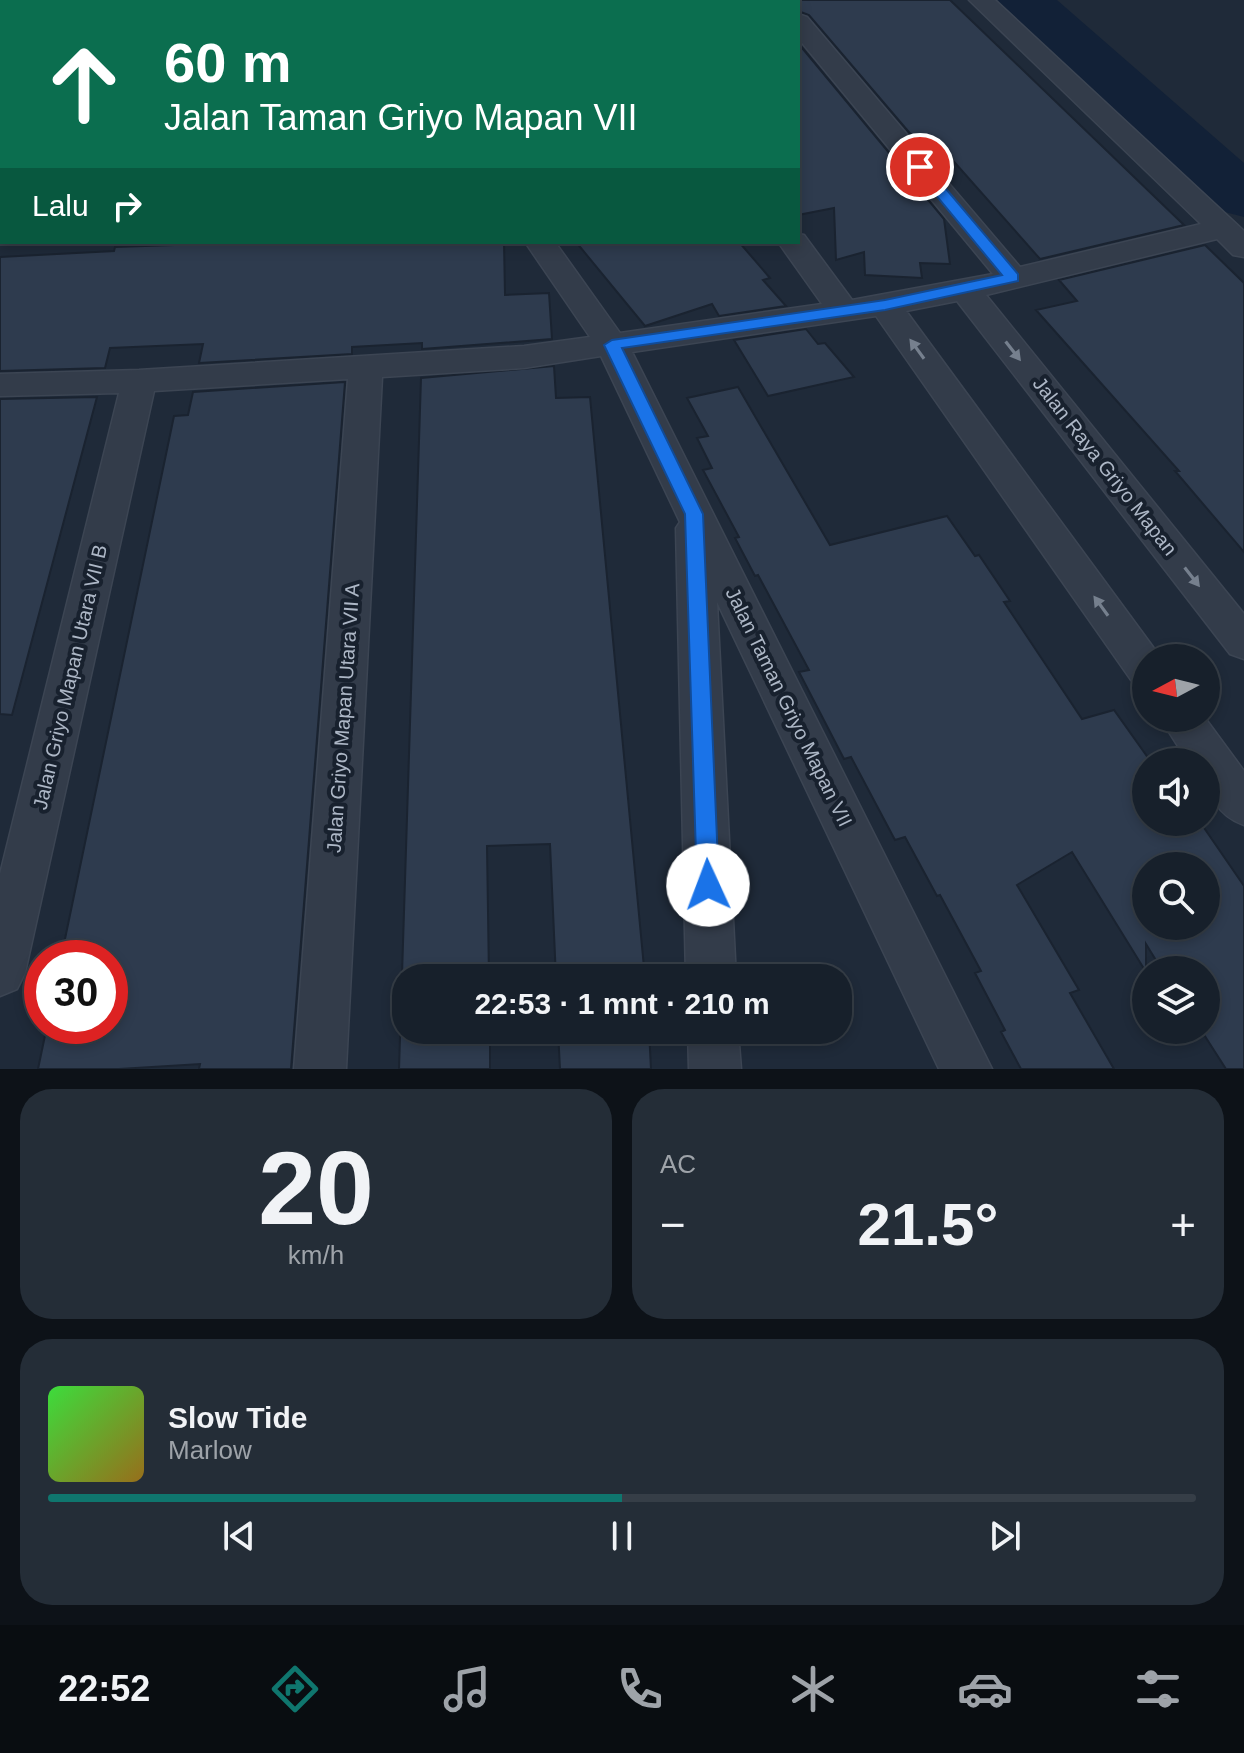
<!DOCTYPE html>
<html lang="id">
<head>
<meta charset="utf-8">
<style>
	body { margin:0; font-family:Helvetica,sans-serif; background:#242d37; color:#f1f3f6; height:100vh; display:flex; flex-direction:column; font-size:30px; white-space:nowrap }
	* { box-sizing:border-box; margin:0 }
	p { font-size:26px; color:#9ea3a9 }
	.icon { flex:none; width:44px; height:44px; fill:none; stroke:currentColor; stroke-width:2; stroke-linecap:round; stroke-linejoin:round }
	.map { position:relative; height:1069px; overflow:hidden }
	.details { display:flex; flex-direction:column; gap:20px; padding:20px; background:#0d1218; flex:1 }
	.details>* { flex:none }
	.hud { position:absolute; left:0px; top:0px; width:800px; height:244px; box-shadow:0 4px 12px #0003,0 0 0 2px #363e47; background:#0b6e4f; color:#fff; overflow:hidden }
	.needle { width:52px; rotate:263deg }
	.fabs { position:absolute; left:1132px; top:644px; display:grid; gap:16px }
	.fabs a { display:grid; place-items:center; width:88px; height:88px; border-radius:50%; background:#17202b; box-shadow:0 4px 12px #0003,0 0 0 2px #363e47; font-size:40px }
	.speed { position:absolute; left:24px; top:940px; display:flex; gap:16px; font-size:40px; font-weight:700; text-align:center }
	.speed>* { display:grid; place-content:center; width:104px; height:104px; border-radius:50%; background:#17202b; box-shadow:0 4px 12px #0003,0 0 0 2px #363e47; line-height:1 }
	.speed .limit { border:12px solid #d22; background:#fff; color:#111 }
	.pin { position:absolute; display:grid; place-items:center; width:68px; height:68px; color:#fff; margin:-34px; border:4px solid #fff; border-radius:50%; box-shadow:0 2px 8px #0007 }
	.me { position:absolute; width:88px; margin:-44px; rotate:358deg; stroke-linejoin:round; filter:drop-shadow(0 0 6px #0008) }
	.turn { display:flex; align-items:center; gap:28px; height:168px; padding:0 32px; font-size:36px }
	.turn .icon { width:104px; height:104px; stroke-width:2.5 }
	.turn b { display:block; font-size:56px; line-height:68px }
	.then { display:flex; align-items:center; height:76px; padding:0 32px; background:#0003; gap:16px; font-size:30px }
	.big { font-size:60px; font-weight:700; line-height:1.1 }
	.details .tile { flex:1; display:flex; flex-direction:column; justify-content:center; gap:12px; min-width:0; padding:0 28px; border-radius:32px; background:#242d37 }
	.details .dial { align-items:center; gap:0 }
	.dial b { font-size:104px; line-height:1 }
	.song { display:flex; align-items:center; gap:24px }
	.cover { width:96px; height:96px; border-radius:12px; background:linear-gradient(135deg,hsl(120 70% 55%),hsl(40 70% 35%)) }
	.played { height:8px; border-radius:4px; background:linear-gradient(90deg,#0f766e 50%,#363e47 50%) }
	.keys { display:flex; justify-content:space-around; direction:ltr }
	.heat { display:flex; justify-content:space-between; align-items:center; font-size:44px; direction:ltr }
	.details .tiles { flex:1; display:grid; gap:20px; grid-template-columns:1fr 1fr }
	.tile:last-child { grid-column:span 2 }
	.trip { position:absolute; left:392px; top:964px; width:460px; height:80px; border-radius:32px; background:#17202b; box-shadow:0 4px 12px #0003,0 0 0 2px #363e47; font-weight:700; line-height:80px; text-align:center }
	.menu { display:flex; height:128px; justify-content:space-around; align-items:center; background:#090d11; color:#9ea3a9 }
	.menu .icon { width:56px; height:56px }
	.menu .selected { color:#0f766e }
	.menu b { font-size:36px; color:#f1f3f6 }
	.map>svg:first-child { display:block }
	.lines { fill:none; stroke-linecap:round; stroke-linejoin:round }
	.river { fill:#122137; fill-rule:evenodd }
	.building { fill:#2e3b4e; stroke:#1a2330; stroke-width:2; fill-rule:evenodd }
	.minor-casing { stroke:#3c4553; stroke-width:3 }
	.minor { fill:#333c4a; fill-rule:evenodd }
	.oneway { fill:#76808e }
	.route { fill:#1a73e8; stroke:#114b97; stroke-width:2 }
	.labels { text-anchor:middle; stroke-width:8; stroke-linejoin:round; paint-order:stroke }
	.street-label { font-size:20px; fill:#adb7c6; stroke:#18212e }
</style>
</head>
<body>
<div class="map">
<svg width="1244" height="1069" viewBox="0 0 1244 1069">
	<rect width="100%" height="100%" fill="#1f2a39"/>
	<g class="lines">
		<!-- river -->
		<path class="river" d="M998,0H1057L1244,163V217L1221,211L1006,12Z"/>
	</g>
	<!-- building -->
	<path class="building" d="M798,0H950L1184,225L1040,259L934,139L937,165L809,15L798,11Z
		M798,43L944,219L950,264L920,263L922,278L865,275L864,252L836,260L834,208L798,215Z
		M266,242H504L505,295L549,293L552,339L422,349V343L352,347V354L199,363L203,344L110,348L105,368L0,371V257L114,251L115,247Z
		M576,242H739L770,278L763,280L786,306L719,316L712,304L645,326Z
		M1205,245L1244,283V552L1175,471H1179L1036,310L1077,301L1059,280Z
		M806,329L818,344L825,343L854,377L768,396L734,340Z
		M554,366L556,398L590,397L645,978H556L550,844L487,846L489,978H406V1030H490V1069H399L421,378Z
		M345,382L291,1069H199L200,1064L119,1069H38L47,1026H110V958H61L174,416L188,415L193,392Z
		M738,387L830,545L947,516L975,556L979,555L1010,601L1004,602L1082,719L1114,710L1151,762H1146V822H1200L1244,886V1069H1226L1201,1030H1206V970H1162L1146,944V972L1072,852L1017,885L1079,990L1070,993L1114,1069H1021L1001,1032L1005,1030L975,973L981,971L940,895L937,896L905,837L895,840L851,757L844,759L799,672L809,670L758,575L755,576L735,538L739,537L703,470L712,468L697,438L708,436L687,398ZM1146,866H1206V926H1146Z
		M97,397L12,715L0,714V399Z
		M558,1030H649L651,1069H560Z"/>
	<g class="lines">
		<defs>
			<path id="minor" d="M68,0H92V2H68Z
				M238,0H262L263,2H239Z
				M404,0H428L429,2H405Z
				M604,0H629L630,2H605Z
				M969,0H995L1244,231V257L1233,255L1217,239L986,295L1244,614V659L1230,654L957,301L906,311L1161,658H1146V685L1131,680L876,316L632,352L992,1069H939L717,602L736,978H686L676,528L680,522L601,356L524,368L382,377L346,1069H294L348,379L154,391L25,973L17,989L0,996V874L119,393L0,396V374L139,370L524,346L590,337L525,242H555L620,333L822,304L778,242H798V234L804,235L852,300L993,274L798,38V14L807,17L1020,267L1201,224Z
				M0,226L2,242H11L0,244Z
				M1160,718H1205L1244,771V825C1215,815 1206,791 1206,762H1188Z
				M688,1030H738L741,1069H689Z"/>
		</defs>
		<!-- minor casing -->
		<use href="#minor" class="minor-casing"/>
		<!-- minor -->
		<use href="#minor" class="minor"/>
	</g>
	<!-- one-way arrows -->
	<defs><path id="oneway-solid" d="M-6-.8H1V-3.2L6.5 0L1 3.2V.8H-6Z" transform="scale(2)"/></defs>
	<g class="oneway">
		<use href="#oneway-solid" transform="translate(917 349) rotate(-126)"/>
		<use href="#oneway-solid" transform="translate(1013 351) rotate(52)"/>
		<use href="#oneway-solid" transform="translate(1192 577) rotate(52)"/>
		<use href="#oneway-solid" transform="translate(1101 606) rotate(-126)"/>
	</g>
	<!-- route -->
	<path class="route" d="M920,163L925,164L1018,274V281L885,310L622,348L703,514L719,885L716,892L708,895L700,892L697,885L685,514L604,345L612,340L885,300L1002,275L915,170L913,167Z"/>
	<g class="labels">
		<!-- street labels -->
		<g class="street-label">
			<text transform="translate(1105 466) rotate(52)" y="7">Jalan Raya Griyo Mapan</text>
			<text transform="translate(70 677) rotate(-77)" y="7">Jalan Griyo Mapan Utara VII B</text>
			<text transform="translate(789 707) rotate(64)" y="7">Jalan Taman Griyo Mapan VII</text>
			<text transform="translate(343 718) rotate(-86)" y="7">Jalan Griyo Mapan Utara VII A</text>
		</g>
	</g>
</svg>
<div class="fabs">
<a><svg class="needle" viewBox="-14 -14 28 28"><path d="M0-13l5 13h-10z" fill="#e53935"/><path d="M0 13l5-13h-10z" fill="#9ea3a9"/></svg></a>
<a><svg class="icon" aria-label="sound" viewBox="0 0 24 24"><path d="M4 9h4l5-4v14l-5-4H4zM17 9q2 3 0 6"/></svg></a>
<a><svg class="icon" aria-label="search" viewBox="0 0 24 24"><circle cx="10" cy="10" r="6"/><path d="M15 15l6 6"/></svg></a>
<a><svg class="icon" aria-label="layers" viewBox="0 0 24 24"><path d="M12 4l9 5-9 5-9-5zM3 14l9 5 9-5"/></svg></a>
</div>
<div class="speed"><div class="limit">30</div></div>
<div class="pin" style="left:920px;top:167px;background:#d93025"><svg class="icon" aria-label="arrive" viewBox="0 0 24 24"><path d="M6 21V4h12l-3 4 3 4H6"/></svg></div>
<svg class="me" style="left:708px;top:885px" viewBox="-20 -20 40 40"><circle r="19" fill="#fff"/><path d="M0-13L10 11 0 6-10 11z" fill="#1a73e8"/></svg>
<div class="trip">22:53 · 1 mnt · 210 m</div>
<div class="hud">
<div class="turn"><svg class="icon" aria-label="ahead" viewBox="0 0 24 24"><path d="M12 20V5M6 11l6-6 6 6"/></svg><div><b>60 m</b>Jalan Taman Griyo Mapan VII</div></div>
<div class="then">Lalu<svg class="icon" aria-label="right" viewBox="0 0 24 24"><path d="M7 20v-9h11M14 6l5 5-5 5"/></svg></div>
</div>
</div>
<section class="details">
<div class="tiles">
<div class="tile dial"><b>20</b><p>km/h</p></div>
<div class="tile"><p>AC</p>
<div class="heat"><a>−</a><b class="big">21.5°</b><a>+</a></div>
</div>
<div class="tile">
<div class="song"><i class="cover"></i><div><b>Slow Tide</b><p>Marlow</p></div></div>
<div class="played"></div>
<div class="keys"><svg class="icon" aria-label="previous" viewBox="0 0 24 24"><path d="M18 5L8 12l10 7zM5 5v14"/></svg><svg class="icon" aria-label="pause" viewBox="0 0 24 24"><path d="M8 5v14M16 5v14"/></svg><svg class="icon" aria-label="next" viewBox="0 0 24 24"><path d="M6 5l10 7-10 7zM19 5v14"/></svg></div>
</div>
</div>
</section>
<nav class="menu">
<b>22:52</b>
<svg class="icon selected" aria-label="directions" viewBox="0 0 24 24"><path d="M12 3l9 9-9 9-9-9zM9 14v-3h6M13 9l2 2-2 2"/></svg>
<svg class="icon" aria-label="music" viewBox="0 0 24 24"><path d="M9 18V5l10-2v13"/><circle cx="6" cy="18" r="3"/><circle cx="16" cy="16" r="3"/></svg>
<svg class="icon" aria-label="phone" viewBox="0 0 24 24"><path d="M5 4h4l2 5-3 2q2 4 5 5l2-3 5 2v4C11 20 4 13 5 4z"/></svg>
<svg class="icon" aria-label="climate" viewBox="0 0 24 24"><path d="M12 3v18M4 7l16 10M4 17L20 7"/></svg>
<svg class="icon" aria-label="car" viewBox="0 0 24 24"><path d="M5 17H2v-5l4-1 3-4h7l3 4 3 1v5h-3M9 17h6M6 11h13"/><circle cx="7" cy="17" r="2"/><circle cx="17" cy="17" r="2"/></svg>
<svg class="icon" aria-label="filters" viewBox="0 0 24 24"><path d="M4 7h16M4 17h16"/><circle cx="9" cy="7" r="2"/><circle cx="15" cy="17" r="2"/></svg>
</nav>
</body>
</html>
